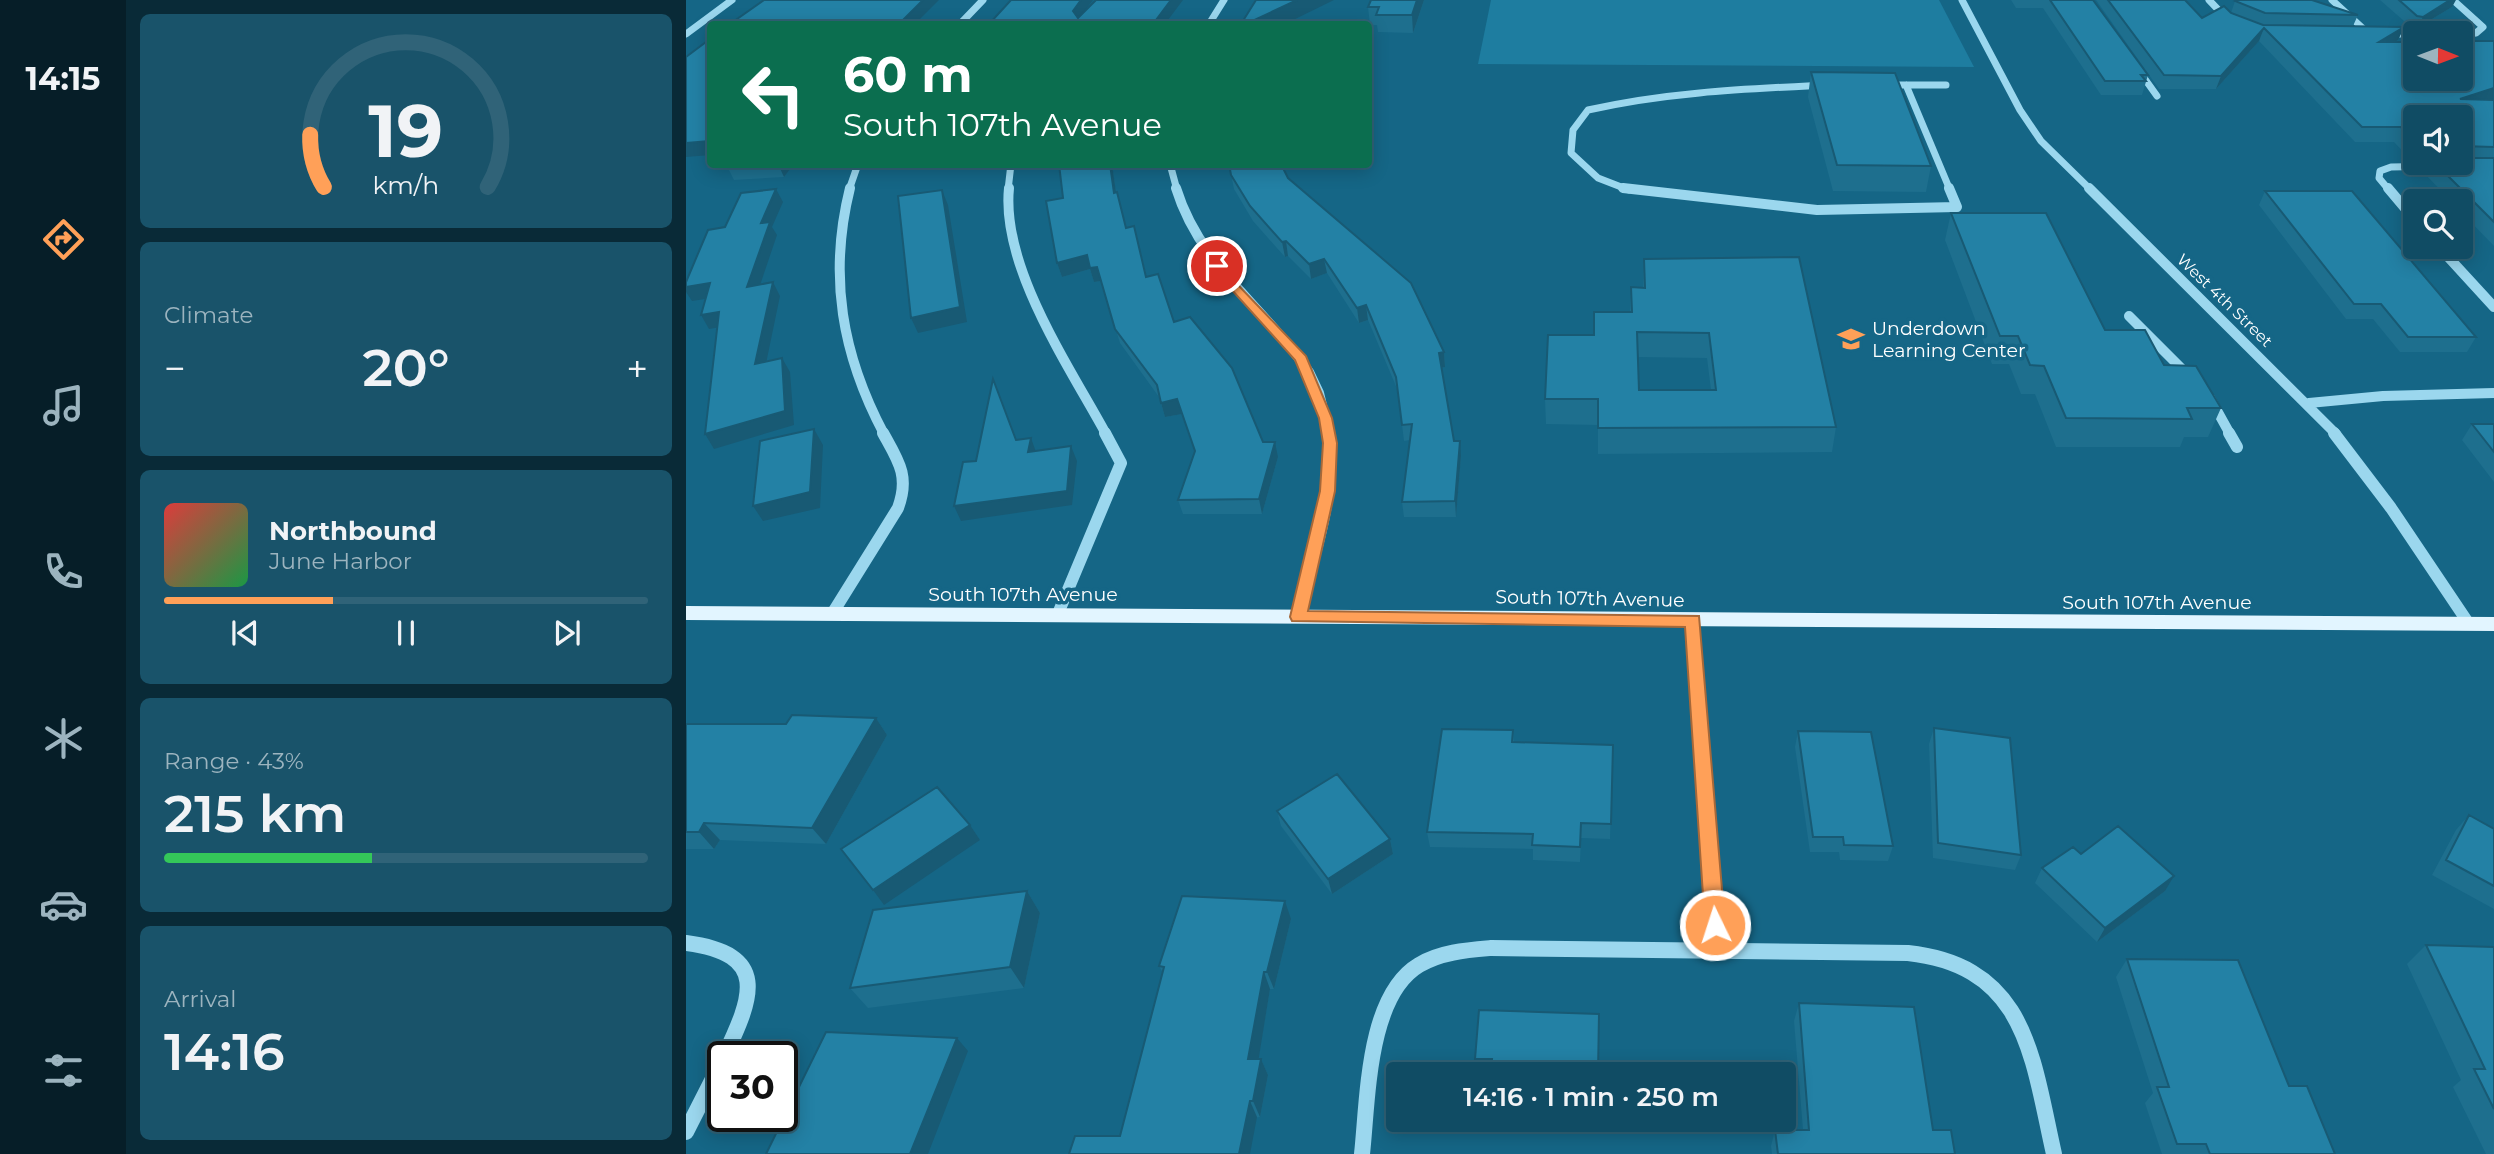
<!DOCTYPE html>
<html lang="en">
<head>
<meta charset="utf-8">
<style>
	body { margin:0; font-family:Montserrat,sans-serif; background:#19536a; color:#f1f3f6; height:100vh; display:flex; flex-direction:column; font-size:26px; white-space:nowrap }
	* { box-sizing:border-box; margin:0 }
	p { font-size:23px; color:#9cb4bf }
	.icon { flex:none; width:38px; height:38px; fill:none; stroke:currentColor; stroke-width:2; stroke-linecap:round; stroke-linejoin:round }
	.map { position:relative; flex:1; overflow:hidden }
	.side { display:flex; flex-direction:column; gap:14px; padding:14px; background:#092a37; width:560px }
	.side>* { flex:none }
	.hud { position:absolute; left:21px; top:21px; width:665px; height:147px; border-radius:7px; box-shadow:0 4px 18px #0003,0 0 0 2px #306378; background:#0b6e4f; color:#fff; overflow:hidden }
	.needle { width:46px; rotate:91deg }
	.controls { position:absolute; left:1717px; top:21px; display:grid; gap:14px }
	.controls a { display:grid; place-items:center; width:70px; height:70px; border-radius:7px; background:#104c64; box-shadow:0 4px 18px #0003,0 0 0 2px #306378; font-size:35px }
	.speed { position:absolute; left:21px; top:1041px; display:flex; gap:14px; font-size:35px; font-weight:700; text-align:center }
	.speed>* { display:grid; place-content:center; width:91px; height:91px; border-radius:50%; background:#104c64; box-shadow:0 4px 18px #0003,0 0 0 2px #306378; line-height:1 }
	.speed .limit { border:4px solid #111; border-radius:10px; background:#fff; color:#111 }
	.pin { position:absolute; display:grid; place-items:center; width:60px; height:60px; color:#fff; margin:-30px; border:4px solid #fff; border-radius:50%; box-shadow:0 2px 7px #0007 }
	.me { position:absolute; width:77px; margin:-38px; rotate:356deg; stroke-linejoin:round; filter:drop-shadow(0 0 5px #0008) }
	.turn { display:flex; align-items:center; gap:24px; height:147px; padding:0 21px; font-size:32px }
	.turn .icon { width:91px; height:91px; stroke-width:2.5 }
	.turn b { display:block; font-size:49px; line-height:60px }
	.big { font-size:52px; font-weight:600; line-height:1.1 }
	.side .card { flex:1; display:flex; flex-direction:column; justify-content:center; gap:10px; min-width:0; padding:0 24px; border-radius:10px; background:#19536a }
	.side .dial { align-items:center; gap:0 }
	.dial svg { height:182px; overflow:visible; fill:none; stroke:#306378; stroke-width:7; stroke-linecap:round; text-anchor:middle }
	.dial text { fill:#f1f3f6; stroke:none }
	.song { display:flex; align-items:center; gap:21px }
	.cover { width:84px; height:84px; border-radius:10px; background:linear-gradient(135deg,hsl(0 70% 55%),hsl(140 70% 35%)) }
	.played { height:7px; border-radius:4px; background:linear-gradient(90deg,#ffa058 35%,#306378 35%) }
	.keys { display:flex; justify-content:space-around; direction:ltr }
	.heat { display:flex; justify-content:space-between; align-items:center; font-size:38px; direction:ltr }
	.charge { height:10px; border-radius:5px; background:linear-gradient(90deg,#34c759 43%,#306378 0) }
	.trip { position:absolute; left:700px; top:1062px; width:410px; height:70px; border-radius:7px; background:#104c64; box-shadow:0 4px 18px #0003,0 0 0 2px #306378; font-weight:600; line-height:70px; text-align:center }
	main { display:flex; flex:1; min-height:0 }
	.dock { display:flex; flex-direction:column; width:126px; justify-content:space-around; align-items:center; background:#061e28; color:#9cb4bf }
	.dock .icon { width:49px; height:49px }
	.dock .selected { color:#ffa058 }
	.dock b { font-size:32px; color:#f1f3f6 }
	.map>svg:first-child { display:block }
	.green { fill:#1e7da0 }
	.lines { fill:none; stroke-linecap:round; stroke-linejoin:round }
	.minor-far3 { stroke:#9bd7ee; stroke-width:7 }
	.minor-far2 { stroke:#9bd7ee; stroke-width:10 }
	.minor-far1 { stroke:#9bd7ee; stroke-width:12 }
	.minor { stroke:#9bd7ee; stroke-width:16 }
	.major { fill:#e2f5ff; fill-rule:evenodd }
	.wall { fill:#1e6f8e; fill-rule:evenodd }
	.shaded-wall { fill:#185a74 }
	.building { fill:#2381a5; stroke:#185a74; stroke-width:2; fill-rule:evenodd }
	.route { fill:#ffa058; stroke:#a66839; stroke-width:2 }
	.labels { text-anchor:middle; stroke-width:7; stroke-linejoin:round; paint-order:stroke }
	.far-street-label { font-size:16px; fill:#fff; stroke:#156686 }
	.poi-label { font-size:19px; fill:#fff; stroke:#156686; text-anchor:start }
	.street-label { font-size:19px; fill:#fff; stroke:#156686 }
</style>
</head>
<body>
<main>
<nav class="dock">
<b>14:15</b>
<svg class="icon selected" aria-label="directions" viewBox="0 0 24 24"><path d="M12 3l9 9-9 9-9-9zM9 14v-3h6M13 9l2 2-2 2"/></svg>
<svg class="icon" aria-label="music" viewBox="0 0 24 24"><path d="M9 18V5l10-2v13"/><circle cx="6" cy="18" r="3"/><circle cx="16" cy="16" r="3"/></svg>
<svg class="icon" aria-label="phone" viewBox="0 0 24 24"><path d="M5 4h4l2 5-3 2q2 4 5 5l2-3 5 2v4C11 20 4 13 5 4z"/></svg>
<svg class="icon" aria-label="climate" viewBox="0 0 24 24"><path d="M12 3v18M4 7l16 10M4 17L20 7"/></svg>
<svg class="icon" aria-label="car" viewBox="0 0 24 24"><path d="M5 17H2v-5l4-1 3-4h7l3 4 3 1v5h-3M9 17h6M6 11h13"/><circle cx="7" cy="17" r="2"/><circle cx="17" cy="17" r="2"/></svg>
<svg class="icon" aria-label="filters" viewBox="0 0 24 24"><path d="M4 7h16M4 17h16"/><circle cx="9" cy="7" r="2"/><circle cx="15" cy="17" r="2"/></svg>
</nav>
<section class="side">
<div class="card dial"><svg viewBox="0 0 100 80">
<path d="M14 69A42 42 0 1 1 86 69"/>
<path d="M14 69A42 42 0 0 1 8 46" stroke="#ffa058"/>
<text x="50" y="56" font-size="32" font-weight="700">19</text>
<text x="50" y="72" font-size="11">km/h</text>
</svg></div>
<div class="card"><p>Climate</p>
<div class="heat"><a>−</a><b class="big">20°</b><a>+</a></div>
</div>
<div class="card">
<div class="song"><i class="cover"></i><div><b>Northbound</b><p>June Harbor</p></div></div>
<div class="played"></div>
<div class="keys"><svg class="icon" aria-label="previous" viewBox="0 0 24 24"><path d="M18 5L8 12l10 7zM5 5v14"/></svg><svg class="icon" aria-label="pause" viewBox="0 0 24 24"><path d="M8 5v14M16 5v14"/></svg><svg class="icon" aria-label="next" viewBox="0 0 24 24"><path d="M6 5l10 7-10 7zM19 5v14"/></svg></div>
</div>
<div class="card"><p>Range · 43%</p><b class="big">215 km</b><div class="charge"></div></div>
<div class="card"><p>Arrival</p><b class="big">14:16</b></div>
</section>
<div class="map">
<svg width="1808" height="1154" viewBox="0 0 1808 1154">
	<rect width="100%" height="100%" fill="#156686"/>
	<!-- green -->
	<path class="green" d="M805,0H1253L1288,67L792,64Z"/>
	<g class="lines">
		<!-- minor-far3 -->
		<path class="minor-far3" d="M1276,0L1334,110L1355,141L1405,190
			M1523,0L1542,20
			M1646,0L1683,34
			M1767,0L1797,27L1790,33L1774,35
			M274,24L297,0
			M523,24L538,0
			M0,34L46,0
			M1698,34H1729
			M1451,68L1471,96
			M1196,85H1260
			M1220,85L1264,190
			M484,164L491,190
			M163,190L172,164
			M322,190L325,164
			M943,190L912,178L885,153L887,130L902,110C981,92 1060,89 1140,85
			M1703,190L1693,178L1694,171L1705,167L1757,166"/>
		<!-- minor-far2 -->
		<path class="minor-far2" d="M164,188C142,276 156,355 198,434
			M323,188C315,267 383,366 420,434
			M490,188C514,266 579,308 623,372L633,393L643,434
			M937,188L1131,210L1271,207L1263,188
			M1403,188L1650,434
			M1702,188L1729,220
			M1753,247L1808,307
			M1443,316L1502,375
			M1524,398L1544,434
			M1623,403L1697,396L1808,393"/>
		<!-- minor-far1 -->
		<path class="minor-far1" d="M1543,433L1551,447
			M1648,433L1705,508L1783,624
			M146,614L212,508C224,476 212,460 197,433
			M371,616L435,463L419,433
			M612,617C627,557 651,495 642,433
			M1007,621L1016,749"/>
		<!-- minor -->
		<path class="minor" d="M1016,747L1031,951
			M0,943C84,954 67,996 38,1057
			M0,1132L37,1059
			M676,1154C682,1100 681,996 733,965C754,952 781,950 805,948L1222,953C1341,966 1346,1057 1368,1154"/>
		<!-- major -->
		<path class="major" d="M0,606L1808,617V631L0,620Z"/>
	</g>
	<!-- wall -->
	<path class="wall" d="M738,0L727,33L692,32L691,25H684L682,7Z
		M1325,0H1407L1462,75L1456,95H1415L1357,8H1330Z
		M1410,0H1499L1516,18L1545,13L1549,1L1672,15L1667,26L1718,27L1712,40L1709,42L1808,100V246L1774,211V201H1765L1737,172L1741,163H1774V117H1729V160H1725L1708,142H1669L1573,41L1530,89H1473Z
		M1694,0H1769L1766,7L1731,28H1726Z
		M1125,72L1245,166L1240,192L1147,191L1122,97Z
		M42,164H108L98,177L48,180L41,166Z
		M373,164H426L430,193L441,228L448,226L461,277L488,322L577,442L592,457L576,514H497L492,500L509,452L496,414L479,417L473,397L434,343L415,281L408,282L404,269L376,277L371,263L377,198Z
		M543,164L602,178L758,352L759,367L756,368L768,441L775,456L770,517H718L716,502L724,440L718,441L712,391L682,320L673,323L641,273L625,279L602,256L599,257L567,221L548,189Z
		M1579,191L1790,337L1781,352H1714L1687,319H1660L1573,205Z
		M1265,213L1419,330L1478,365L1535,408L1522,437H1498L1494,447H1370L1349,394H1335L1323,364H1306L1259,240Z
		M958,259L1150,427L1146,452L912,454V425L860,424L859,399L944,312L945,287L957,288ZM952,357L1021,358L1025,390H953Z
		M1786,424H1808V482L1776,440Z
		M190,718L201,735L140,844L34,840L28,849H0V724H100Z
		M1248,728L1335,855L1329,870L1247,858L1243,744Z
		M827,730L828,742L927,745L924,839L895,838L894,862L847,860V849L744,847L741,832Z
		M1112,731L1207,846L1202,861L1154,860L1153,852H1124L1109,747Z
		M591,811L704,839L707,854L646,894L595,826Z
		M1783,815L1808,829V909L1746,875L1770,830Z
		M1395,854L1479,891L1411,942L1349,883L1356,868Z
		M341,891L354,913L338,988L182,1008L164,988Z
		M605,919L588,989H584L572,1059H575L582,1075L574,1117L434,1136L477,973L473,966Z
		M1740,945L1808,947V1154H1800L1767,1087L1775,1080L1721,964Z
		M1441,959L1603,1086L1649,1154H1476L1459,1103L1467,1093L1430,977Z
		M1113,1003L1247,1130L1269,1154H1086L1085,1146L1089,1130H1117L1108,1021Z
		M913,1014L805,1072H791L789,1059Z"/>
	<!-- shaded-wall -->
	<path class="shaded-wall" d="M237,0H253L229,24H213Z
		M395,0H407L390,22L387,11Z
		M485,0H497L479,24H467Z
		M611,0H648L599,24H560Z
		M731,0H738L727,33L726,15Z
		M1764,0H1770L1766,7L1731,28L1737,17Z
		M1718,27L1712,40L1687,55L1693,42Z
		M1578,28L1573,41L1530,89L1535,76Z
		M1808,88V99H1774Z
		M24,141V155L0,157V143Z
		M92,164H108L98,177Z
		M424,164H426L432,206L428,193Z
		M90,189L97,202L86,227L91,235L69,300L61,287L75,223Z
		M256,190L262,205L281,322L232,333L225,318Z
		M600,241L602,256L599,257L596,242Z
		M401,255L411,267L415,281L408,282L404,269L376,277L371,263Z
		M638,259L641,273L625,279L623,264Z
		M87,282L94,296L77,378L69,364Z
		M24,283L32,297L6,301L0,292V287Z
		M680,305L682,320L673,323L671,308Z
		M33,312L41,326L23,329L15,315Z
		M758,352L759,367L755,368L753,353Z
		M96,358L104,372L108,425L28,449L19,434Z
		M491,399L496,414L479,417L475,403Z
		M128,429L137,445L134,508L77,521L67,506Z
		M345,438L350,452H342Z
		M774,441L775,456L770,517L769,501Z
		M589,442L592,457L576,514L573,499Z
		M385,446L391,461L386,505L275,521L268,506Z
		M190,718L201,735L140,844L126,828Z
		M18,823L34,840L28,849L13,832Z
		M284,825L294,840L198,905L187,890Z
		M704,839L707,854L646,894L642,879Z
		M1488,876L1479,891L1411,942L1419,928Z
		M341,891L354,913L338,988L324,967Z
		M599,901L605,919L588,989L581,972Z
		M578,972L584,989L570,1075L562,1059Z
		M271,1038L282,1051L242,1154H224Z
		M575,1059L582,1075L574,1117L567,1101Z
		M564,1101L571,1117L564,1154H553Z"/>
	<!-- building -->
	<path class="building" d="M78,0H237L213,24H44Z
		M325,0H395L387,11L392,18L410,0H485L467,24H303Z
		M570,0H611L560,24H555Z
		M685,0H731L726,15H690L693,7H682Z
		M1364,0H1407L1462,75H1455L1460,81H1419Z
		M1422,0H1499L1516,18L1538,6L1545,13L1577,25L1718,27L1693,42H1729V79H1774V41H1808V88L1774,99L1808,100V147L1774,146V117H1729V142L1715,127H1676L1578,28L1535,76L1478,75Z
		M1551,0H1626L1672,15L1579,13L1549,1Z
		M1713,0H1764L1737,17L1731,16Z
		M24,39V141L0,143V57Z
		M1125,72L1209,73L1245,166L1151,165Z
		M1774,158H1808V222L1749,163H1774Z
		M42,164H80L41,166Z
		M373,164H424L428,193L431,192L440,228L448,226L460,277L472,274L488,322L504,317L546,368L577,442H589L573,499L492,500L509,451L491,399L475,403L471,385L429,329L411,267L404,268L401,255L371,263L360,201L377,198Z
		M543,164H595L602,178L725,283L758,352L753,353L768,441H774L769,501L716,502L726,424L716,425L710,377L680,305L671,308L638,259L623,264L600,241L596,242L564,206L545,175Z
		M90,189L75,223L84,222L61,287L87,282L69,364L96,358L99,411L19,434L33,312L15,315L24,283L0,287V282L22,230L39,227L55,193Z
		M256,190L274,307L225,318L212,196Z
		M1579,191H1666L1790,337H1722L1695,304H1668Z
		M1265,213H1360L1419,330H1459L1478,365L1510,366L1535,408H1501L1506,419L1380,418L1358,366L1344,365L1332,336H1314Z
		M1113,257L1150,427L912,428V399H859L862,335H908V312H946L945,287L959,288L958,259ZM951,332L1023,333L1030,390H953Z
		M307,379L330,440L345,438L342,452L385,446L381,491L268,506L277,462L290,461Z
		M1786,424H1808V452Z
		M128,429L124,492L67,506L74,441Z
		M106,715L190,718L126,828L18,823L13,832H0V724H100Z
		M1248,728L1324,738L1335,855L1252,843Z
		M756,729L827,730L826,742L927,745L925,824L895,823L894,847L846,845L847,834L741,832Z
		M1112,731L1185,732L1207,846L1158,845L1157,837H1127Z
		M651,774L704,839L642,879L591,811Z
		M251,787L284,825L187,890L155,849Z
		M1783,815L1808,829V886L1760,860Z
		M1432,826L1488,876L1419,928L1356,868L1387,847L1395,854Z
		M341,891L324,967L164,988L187,910Z
		M496,896L599,901L581,972H578L562,1059H575L567,1101H564L553,1154H383L389,1136H434L478,967L473,966Z
		M1740,945L1808,947V1109L1788,1069H1799Z
		M1441,959L1552,960L1603,1086H1621L1649,1154H1524L1520,1144H1491L1471,1087H1483Z
		M1113,1003L1228,1007L1247,1130H1265L1269,1154H1092L1089,1130H1123Z
		M793,1010L913,1014L912,1074H804L806,1059H789Z
		M140,1032L271,1038L224,1154H80Z"/>
	<!-- route -->
	<path class="route" d="M531,263L620,356L646,418L651,443L649,491L622,611L1013,616L1039,925L1036,932L1029,934L1022,932L1019,925L999,627L606,621L604,617L634,491L637,443L633,418L609,360L527,269V264Z"/>
	<!-- icons -->
	<defs>
		<symbol id="school-bare" viewBox="-9 -9 18 18"><path d="M0-5L7-2L0 1L-7-2ZM-4 1L0 2.5L4 1V4Q0 6-4 4Z" fill="#ffa058" stroke="#156686" stroke-width="2.5" paint-order="stroke"/></symbol>
	</defs>
	<g fill-rule="evenodd">
		<use href="#school-bare" x="1146" y="320" width="38" height="38"/>
	</g>
	<g class="labels">
		<!-- far-street labels -->
		<g class="far-street-label">
			<text transform="translate(1539 300) rotate(44)" y="6">West 4th Street</text>
		</g>
		<!-- poi labels -->
		<g class="poi-label">
			<text x="1186" y="335">Underdown<tspan x="1186" dy="22">Learning Center</tspan></text>
		</g>
		<!-- street labels -->
		<g class="street-label">
			<text x="337" y="601">South 107th Avenue</text>
			<text transform="translate(904 598) rotate(1)" y="7">South 107th Avenue</text>
			<text x="1471" y="609">South 107th Avenue</text>
		</g>
	</g>
</svg>
<div class="controls">
<a><svg class="needle" viewBox="-14 -14 28 28"><path d="M0-13l5 13h-10z" fill="#e53935"/><path d="M0 13l5-13h-10z" fill="#9cb4bf"/></svg></a>
<a><svg class="icon" aria-label="sound" viewBox="0 0 24 24"><path d="M4 9h4l5-4v14l-5-4H4zM17 9q2 3 0 6"/></svg></a>
<a><svg class="icon" aria-label="search" viewBox="0 0 24 24"><circle cx="10" cy="10" r="6"/><path d="M15 15l6 6"/></svg></a>
</div>
<div class="speed"><div class="limit">30</div></div>
<div class="pin" style="left:531px;top:266px;background:#d93025"><svg class="icon" aria-label="arrive" viewBox="0 0 24 24"><path d="M6 21V4h12l-3 4 3 4H6"/></svg></div>
<svg class="me" style="left:1029px;top:925px" viewBox="-20 -20 40 40"><circle r="17" fill="#ffa058" stroke="#fff" stroke-width="3"/><path d="M0-11L8 9 0 5-8 9z" fill="#fff"/></svg>
<div class="trip">14:16 · 1 min · 250 m</div>
<div class="hud">
<div class="turn"><svg class="icon" aria-label="left" viewBox="0 0 24 24"><path d="M17 20v-9H6M10 6l-5 5 5 5"/></svg><div><b>60 m</b>South 107th Avenue</div></div>
</div>
</div>
</main>
</body>
</html>
